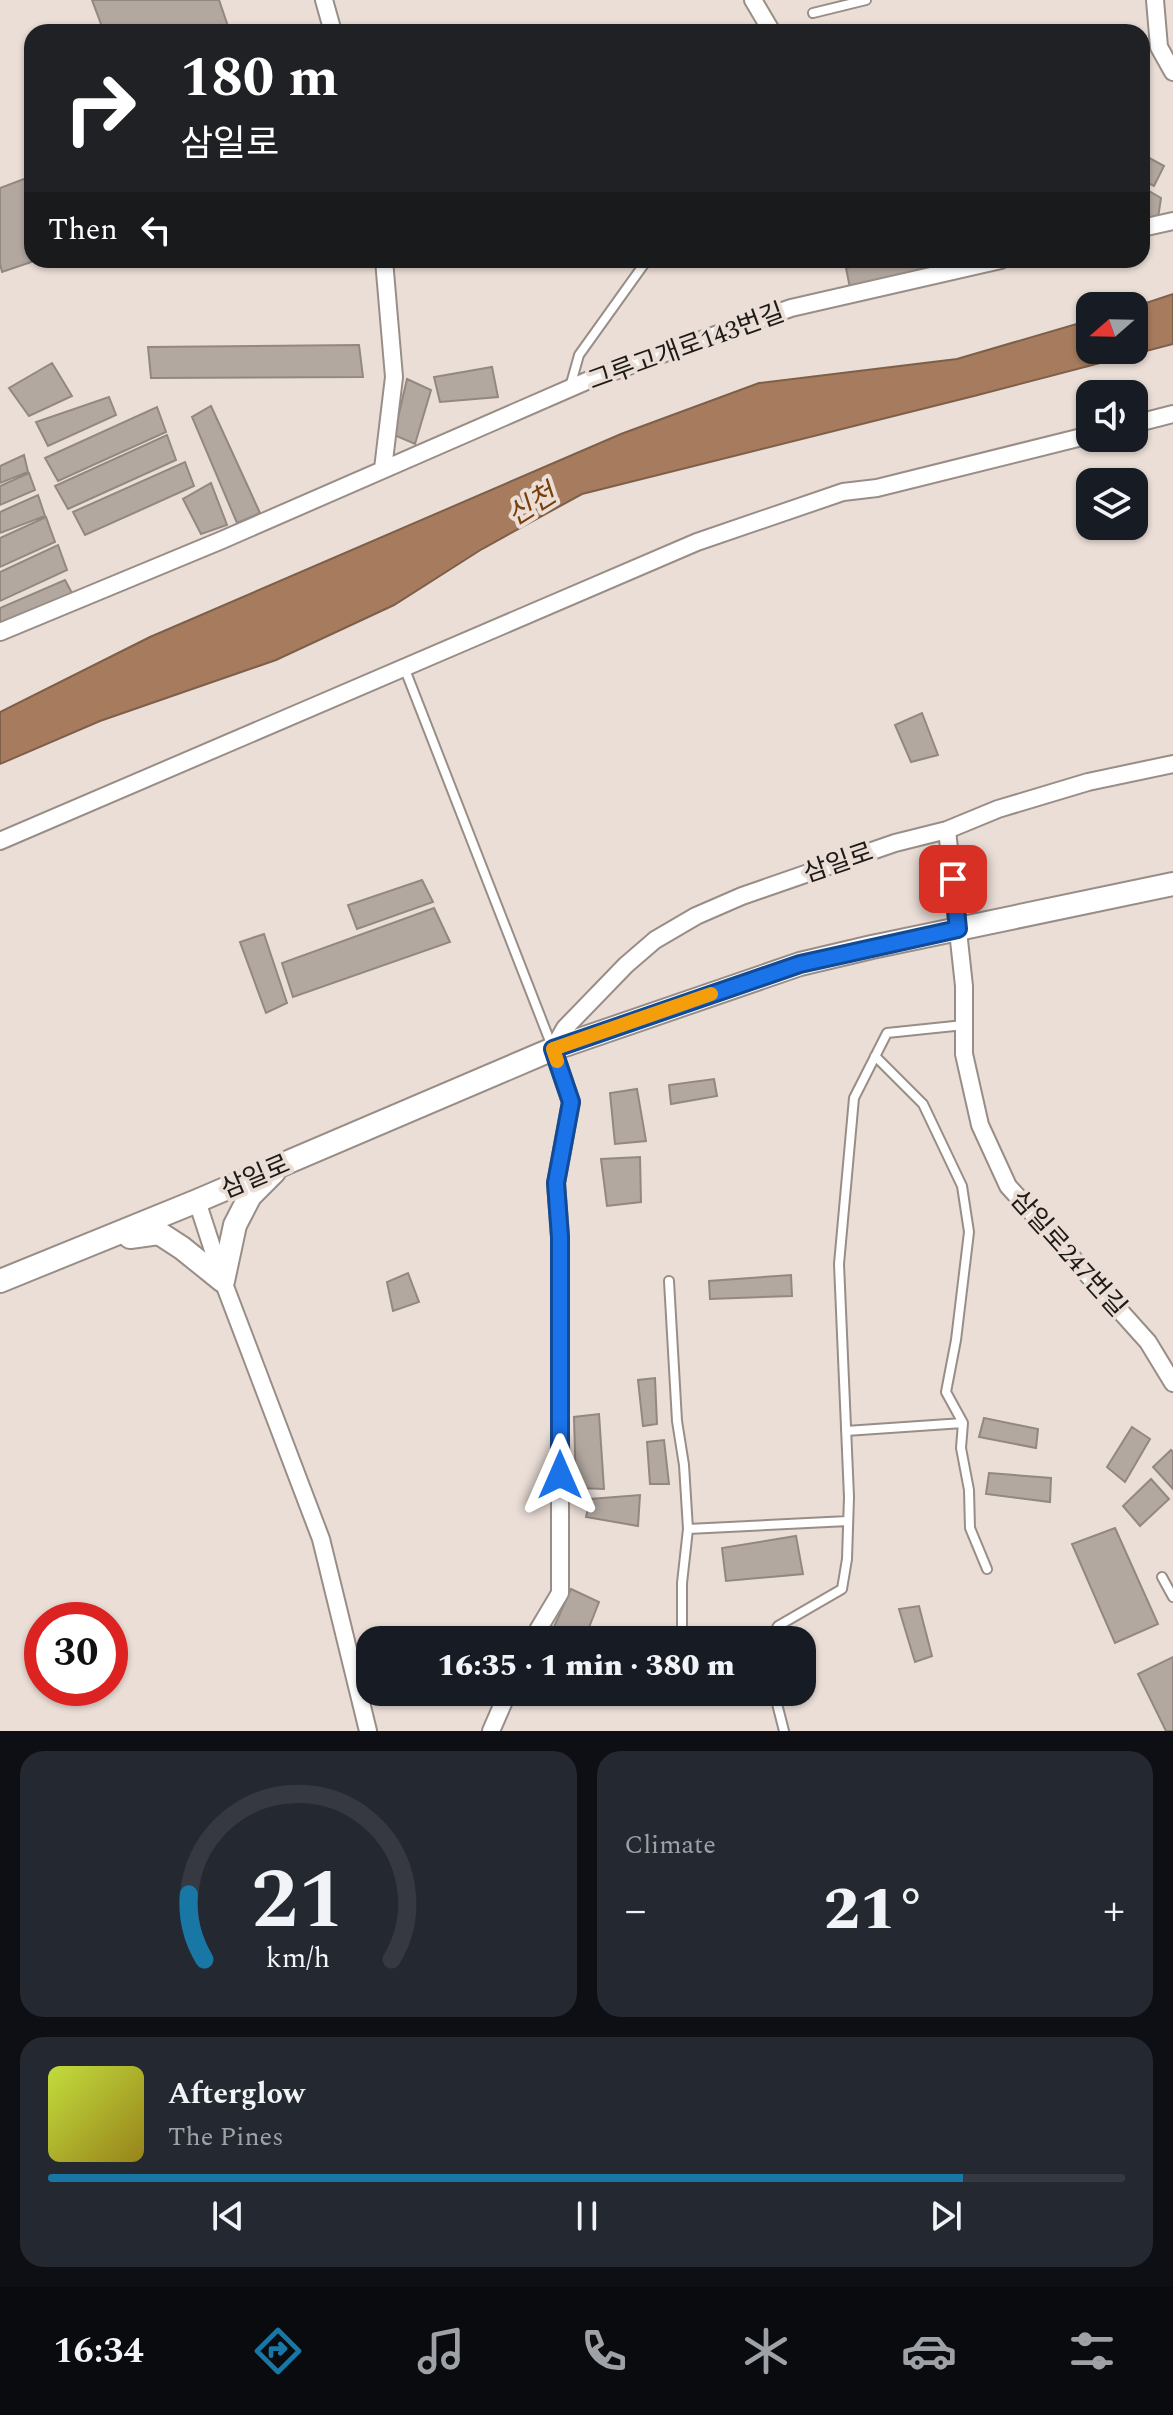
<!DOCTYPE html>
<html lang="en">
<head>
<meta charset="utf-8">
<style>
	body { margin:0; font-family:Spectral,"Noto Sans KR",serif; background:#242831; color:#f1f3f6; height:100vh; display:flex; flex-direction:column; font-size:30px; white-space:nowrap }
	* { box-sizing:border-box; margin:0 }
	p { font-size:26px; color:#9ea1a6 }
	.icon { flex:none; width:44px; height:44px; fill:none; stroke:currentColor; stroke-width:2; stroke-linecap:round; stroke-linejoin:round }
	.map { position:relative; height:1731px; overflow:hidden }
	.side { display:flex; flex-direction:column; gap:20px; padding:20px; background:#0d0f14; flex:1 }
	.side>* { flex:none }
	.guide { position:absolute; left:24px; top:24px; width:1126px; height:244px; border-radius:24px; box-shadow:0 2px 6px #0004; background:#202124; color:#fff; overflow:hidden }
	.needle { width:52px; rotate:250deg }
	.controls { position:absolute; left:1076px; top:292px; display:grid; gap:16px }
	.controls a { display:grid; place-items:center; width:72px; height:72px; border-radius:16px; background:#171b24; box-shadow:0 2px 6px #0004; font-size:40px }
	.speed { position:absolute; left:24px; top:1602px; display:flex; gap:16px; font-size:40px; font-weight:700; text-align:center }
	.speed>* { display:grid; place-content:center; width:104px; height:104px; border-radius:50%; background:#171b24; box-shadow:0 2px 6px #0004; line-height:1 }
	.speed .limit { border:12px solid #d22; background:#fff; color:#111 }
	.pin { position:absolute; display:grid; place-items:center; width:68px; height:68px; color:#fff; margin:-34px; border-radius:16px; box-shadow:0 4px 12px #0006 }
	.me { position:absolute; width:88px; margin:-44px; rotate:0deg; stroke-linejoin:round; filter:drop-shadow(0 0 6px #0008) }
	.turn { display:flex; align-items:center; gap:28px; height:168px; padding:0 24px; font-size:36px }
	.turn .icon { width:104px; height:104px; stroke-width:2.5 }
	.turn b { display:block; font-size:56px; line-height:68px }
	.then { display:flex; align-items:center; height:76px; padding:0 24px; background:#0003; gap:16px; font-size:30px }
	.big { font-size:60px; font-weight:800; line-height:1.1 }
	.side .card { flex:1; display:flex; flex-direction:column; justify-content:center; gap:12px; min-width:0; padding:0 28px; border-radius:24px; background:#242831 }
	.side .dial { align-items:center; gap:0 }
	.dial svg { height:208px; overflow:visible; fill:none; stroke:#363941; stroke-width:7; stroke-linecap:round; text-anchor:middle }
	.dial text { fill:#f1f3f6; stroke:none }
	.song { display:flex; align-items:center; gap:24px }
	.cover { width:96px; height:96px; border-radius:12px; background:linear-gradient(135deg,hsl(70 70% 55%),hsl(50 70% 35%)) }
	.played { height:8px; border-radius:4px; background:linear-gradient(90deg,#1877a5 85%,#363941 85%) }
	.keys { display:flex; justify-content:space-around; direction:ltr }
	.heat { display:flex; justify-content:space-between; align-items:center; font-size:44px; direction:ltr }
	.side .tiles { flex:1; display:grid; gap:20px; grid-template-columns:1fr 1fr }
	.card:last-child { grid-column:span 2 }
	.trip { position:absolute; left:356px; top:1626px; width:460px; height:80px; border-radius:24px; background:#171b24; box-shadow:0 2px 6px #0004; font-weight:800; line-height:80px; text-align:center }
	.tab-bar { display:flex; height:128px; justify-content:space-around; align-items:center; background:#090b0e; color:#9ea1a6 }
	.tab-bar .icon { width:56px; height:56px }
	.tab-bar .current { color:#1877a5 }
	.tab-bar b { font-size:36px; color:#f1f3f6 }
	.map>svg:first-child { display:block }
	.water { fill:#a77c5e; stroke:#7e5f49; stroke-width:2 }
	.building { fill:#b3a8a0; stroke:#928880; stroke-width:2 }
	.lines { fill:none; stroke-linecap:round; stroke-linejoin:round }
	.service-casing { stroke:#998e87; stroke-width:12 }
	.minor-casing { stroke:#998e87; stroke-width:20 }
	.secondary-casing { stroke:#998e87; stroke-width:26 }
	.service { stroke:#fff; stroke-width:8 }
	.minor { stroke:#fff; stroke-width:16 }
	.secondary { stroke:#fff; stroke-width:22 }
	.route-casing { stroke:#114b97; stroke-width:20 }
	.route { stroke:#1a73e8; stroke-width:14 }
	.slow { stroke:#f59e0b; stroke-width:14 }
	.labels { text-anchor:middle; stroke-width:8; stroke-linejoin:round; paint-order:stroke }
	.street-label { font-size:26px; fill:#1e1a17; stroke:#eaded6 }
	.water-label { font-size:28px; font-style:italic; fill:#783f0b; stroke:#eaded6 }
</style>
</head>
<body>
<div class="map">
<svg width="1173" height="1731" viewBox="0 0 1173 1731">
	<rect width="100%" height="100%" fill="#eaded6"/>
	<!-- water -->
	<path class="water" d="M1173,294V344L974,396L582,494L482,549L394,605L276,660L100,721L0,764V712L150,637L621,434L759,383L957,359L1090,320V350H1134V307Z"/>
	<!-- building -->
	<path class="building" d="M92,0H219L230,32H104Z
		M1142,154L1164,166L1154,186L1142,180Z
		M32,176V260H37L2,272L0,264V188Z
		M1142,187L1161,198L1158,218L1142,222Z
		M883,260H979L850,288L846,268Z
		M359,345L363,377L151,378L148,347Z
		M52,363L72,396L29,416L9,388Z
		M492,367L498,397L440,402L434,377Z
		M407,379L431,390L415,444L394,435Z
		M109,397L116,415L48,446L36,422Z
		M211,406L260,513L237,523L192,417Z
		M157,407L166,432L58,481L45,458Z
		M167,435L176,460L68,509L55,486Z
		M24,455L28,472L0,483V466Z
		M185,462L194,486L85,535L73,512Z
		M29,473L35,490L0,505V486Z
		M211,483L227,525L201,534L183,499Z
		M38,495L45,516L0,533V512Z
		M46,517L55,542L0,567V538Z
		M58,545L67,570L0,601V572Z
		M65,580L73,595L0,626V608Z
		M922,713L938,755L911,762L895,725Z
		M422,880L433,902L357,929L348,905Z
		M434,908L450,942L293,997L282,963Z
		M264,934L287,1003L266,1013L240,942Z
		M714,1079L717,1096L671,1104L669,1085Z
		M637,1089L646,1141L615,1144L610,1093Z
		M640,1157L641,1202L607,1206L601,1159Z
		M408,1273L419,1302L393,1311L387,1282Z
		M791,1275L792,1296L710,1299L709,1281Z
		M655,1378L657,1424L643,1426L638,1380Z
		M599,1414L604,1489L576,1488L574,1417Z
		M984,1418L1038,1429L1036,1448L979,1437Z
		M1132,1427L1150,1439L1125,1482L1107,1467Z
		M664,1440L669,1484H650L647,1442Z
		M1171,1450L1173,1452V1489L1153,1467Z
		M989,1473L1051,1478L1050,1502L986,1494Z
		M1151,1479L1169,1499L1140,1526L1123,1506Z
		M640,1495L638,1526L586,1517L590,1499Z
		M1115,1528L1158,1624L1115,1643L1072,1544Z
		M796,1536L803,1574L726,1581L722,1548Z
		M571,1589L599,1602L584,1640H548Z
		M919,1606L932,1656L915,1662L899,1609Z
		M1173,1657V1731H1166L1138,1674Z
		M668,1692H751L750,1699L669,1701Z"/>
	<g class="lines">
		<defs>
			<path id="service" d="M813,13L866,0
				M570,387L579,355L647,260
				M404,667L553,1049
				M875,1056L923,1104L962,1186L969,1232L956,1340L946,1392L963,1423L961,1448L969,1490L970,1528L987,1569
				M669,1281L677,1421L684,1465L688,1529L682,1583V1640
				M846,1431L963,1423
				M688,1529L848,1521
				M1162,1577L1173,1597
				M770,1640L778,1626L842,1589L847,1559L849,1497L839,1264L854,1098L887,1033L964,1025
				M774,1692L784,1731"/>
			<path id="minor" d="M324,0L333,32
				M753,0L772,32
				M1155,0L1159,47L1173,72
				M1142,228L1173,221
				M1134,424L1173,414
				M383,469L394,377L384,260
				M0,632L222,540L589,380L791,308L1001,260
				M947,830L964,986V1054L980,1125L1008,1186L1148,1342L1173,1383
				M0,841L697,542L843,492L877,488L1090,435
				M197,1201L223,1281L321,1539L368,1731
				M532,1640L560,1593V1237L556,1183L571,1102L553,1049L565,1028L626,965L655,940L696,916L742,896L895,843L947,830L998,809L1088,782L1173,764
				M491,1731L508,1692"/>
			<path id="secondary" d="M130,1237L159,1233L182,1248L223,1281L235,1225L250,1196L274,1172
				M0,1281L197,1201L553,1049L800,964L872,947L1173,884"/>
		</defs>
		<!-- service casing -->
		<use href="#service" class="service-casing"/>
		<!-- minor casing -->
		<use href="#minor" class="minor-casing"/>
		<!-- secondary casing -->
		<use href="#secondary" class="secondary-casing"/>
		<!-- service -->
		<use href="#service" class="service"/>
		<!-- minor -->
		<use href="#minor" class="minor"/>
		<!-- secondary -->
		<use href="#secondary" class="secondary"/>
	</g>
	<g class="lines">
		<defs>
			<path id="route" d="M560,1475V1237L556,1183L571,1102L553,1049L800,964L958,929L953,879"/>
		</defs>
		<!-- route casing -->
		<use href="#route" class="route-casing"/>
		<!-- route -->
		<use href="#route" class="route"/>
		<!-- slow -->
		<path class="slow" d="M557,1061L553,1049L711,994"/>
	</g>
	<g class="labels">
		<!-- street labels -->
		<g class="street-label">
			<text transform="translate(686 346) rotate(-20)" y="9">그루고개로143번길</text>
			<text transform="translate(838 862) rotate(-19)" y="9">삼일로</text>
			<text transform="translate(255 1176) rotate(-23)" y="9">삼일로</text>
			<text transform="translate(1069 1253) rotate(48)" y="9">삼일로247번길</text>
		</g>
		<!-- water labels -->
		<g class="water-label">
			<text transform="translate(531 504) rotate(-32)" y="10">신천</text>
		</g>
	</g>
</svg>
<div class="controls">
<a><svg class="needle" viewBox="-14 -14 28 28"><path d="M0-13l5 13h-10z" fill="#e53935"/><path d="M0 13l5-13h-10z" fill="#9ea1a6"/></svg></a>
<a><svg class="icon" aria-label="sound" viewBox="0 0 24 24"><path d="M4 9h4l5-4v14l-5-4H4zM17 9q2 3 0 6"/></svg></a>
<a><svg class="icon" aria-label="layers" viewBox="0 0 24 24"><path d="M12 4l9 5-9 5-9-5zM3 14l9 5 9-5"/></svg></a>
</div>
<div class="speed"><div class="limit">30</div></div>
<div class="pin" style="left:953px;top:879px;background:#d93025"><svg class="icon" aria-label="arrive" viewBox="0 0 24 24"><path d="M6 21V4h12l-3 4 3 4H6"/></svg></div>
<svg class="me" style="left:560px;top:1475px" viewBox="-20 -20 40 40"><path d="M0-17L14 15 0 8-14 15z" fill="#1a73e8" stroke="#fff" stroke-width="4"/></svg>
<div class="trip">16:35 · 1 min · 380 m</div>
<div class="guide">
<div class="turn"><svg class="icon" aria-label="right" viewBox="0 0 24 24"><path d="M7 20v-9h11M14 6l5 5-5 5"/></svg><div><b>180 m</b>삼일로</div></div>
<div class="then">Then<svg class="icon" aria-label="left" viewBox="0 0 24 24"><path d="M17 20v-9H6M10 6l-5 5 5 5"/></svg></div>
</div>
</div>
<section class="side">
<div class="tiles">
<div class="card dial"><svg viewBox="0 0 100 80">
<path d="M14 69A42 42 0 1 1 86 69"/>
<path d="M14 69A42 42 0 0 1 8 44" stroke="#1877a5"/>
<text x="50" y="56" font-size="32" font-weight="700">21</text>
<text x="50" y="72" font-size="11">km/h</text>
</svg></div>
<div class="card"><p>Climate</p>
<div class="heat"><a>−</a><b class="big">21°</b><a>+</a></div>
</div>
<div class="card">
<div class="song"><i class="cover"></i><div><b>Afterglow</b><p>The Pines</p></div></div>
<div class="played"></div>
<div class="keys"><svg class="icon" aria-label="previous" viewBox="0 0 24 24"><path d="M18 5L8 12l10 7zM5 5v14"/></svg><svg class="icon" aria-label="pause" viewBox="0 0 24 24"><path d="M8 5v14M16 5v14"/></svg><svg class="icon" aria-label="next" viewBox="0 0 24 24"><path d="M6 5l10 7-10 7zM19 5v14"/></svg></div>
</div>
</div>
</section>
<nav class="tab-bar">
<b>16:34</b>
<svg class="icon current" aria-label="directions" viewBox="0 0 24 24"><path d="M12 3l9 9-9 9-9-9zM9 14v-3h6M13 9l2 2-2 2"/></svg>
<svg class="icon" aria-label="music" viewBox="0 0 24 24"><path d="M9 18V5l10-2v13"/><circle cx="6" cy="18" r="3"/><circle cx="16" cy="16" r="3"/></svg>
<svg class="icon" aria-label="phone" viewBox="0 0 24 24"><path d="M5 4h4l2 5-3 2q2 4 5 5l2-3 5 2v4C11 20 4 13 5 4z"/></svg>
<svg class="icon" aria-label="climate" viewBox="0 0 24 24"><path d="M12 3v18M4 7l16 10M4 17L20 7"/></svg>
<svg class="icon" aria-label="car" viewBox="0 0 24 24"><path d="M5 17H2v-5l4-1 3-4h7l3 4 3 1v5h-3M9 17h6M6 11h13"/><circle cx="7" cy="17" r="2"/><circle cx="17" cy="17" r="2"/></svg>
<svg class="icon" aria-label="filters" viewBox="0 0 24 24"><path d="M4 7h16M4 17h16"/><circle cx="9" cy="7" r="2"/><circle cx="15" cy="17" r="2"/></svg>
</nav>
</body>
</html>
